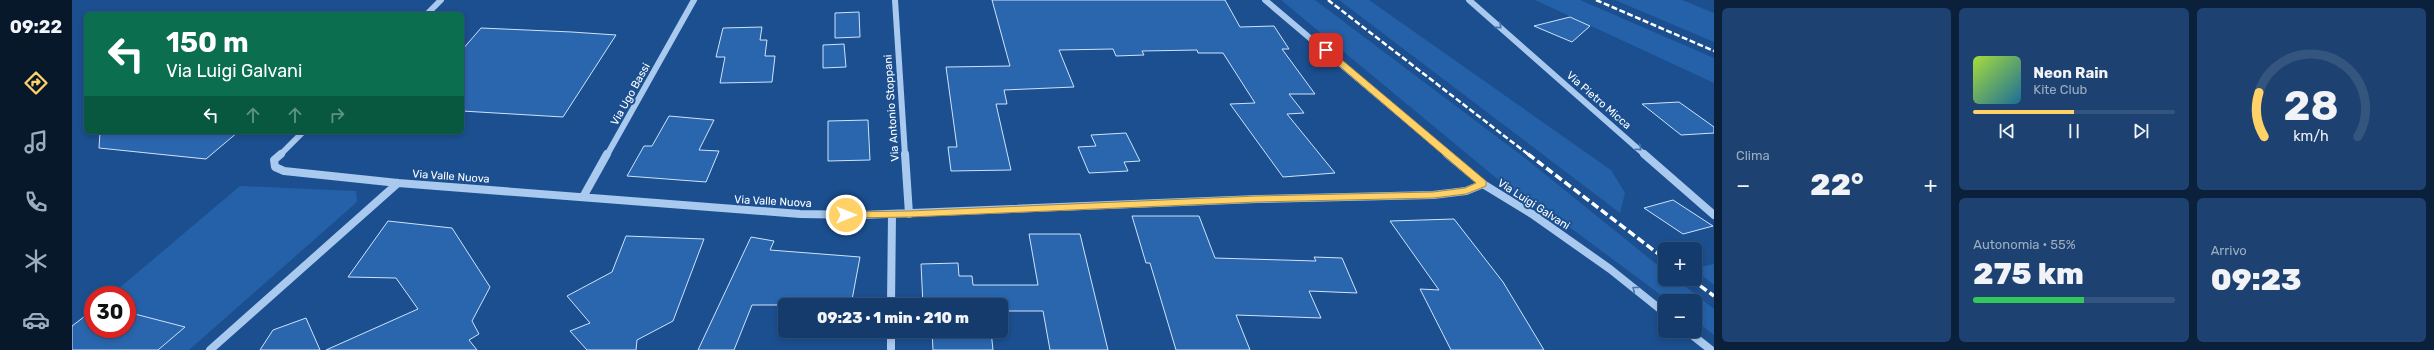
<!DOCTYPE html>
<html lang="it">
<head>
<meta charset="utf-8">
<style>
	body { margin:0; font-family:Rubik,sans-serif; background:#1d4271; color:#f1f3f6; height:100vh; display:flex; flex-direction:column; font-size:15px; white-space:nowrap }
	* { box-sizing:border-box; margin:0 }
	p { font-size:13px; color:#9dadc1 }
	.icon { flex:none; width:22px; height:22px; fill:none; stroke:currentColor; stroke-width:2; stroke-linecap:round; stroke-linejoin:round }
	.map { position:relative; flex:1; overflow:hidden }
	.drawer { display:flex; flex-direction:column; gap:8px; padding:8px; background:#0b203b; width:720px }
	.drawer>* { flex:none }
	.top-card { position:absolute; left:12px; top:12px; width:380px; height:122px; border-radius:6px; box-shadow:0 2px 6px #0003,0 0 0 1px #33557e; background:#0b6e4f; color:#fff; overflow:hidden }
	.buttons { position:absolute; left:1586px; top:242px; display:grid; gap:8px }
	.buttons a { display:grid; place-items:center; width:44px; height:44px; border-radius:6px; background:#143b6b; box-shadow:0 2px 6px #0003,0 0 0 1px #33557e; font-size:20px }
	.speed { position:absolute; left:12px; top:286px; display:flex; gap:8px; font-size:20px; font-weight:700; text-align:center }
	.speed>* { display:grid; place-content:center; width:52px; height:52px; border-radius:50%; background:#143b6b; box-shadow:0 2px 6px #0003,0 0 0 1px #33557e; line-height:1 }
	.speed .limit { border:6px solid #d22; background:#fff; color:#111 }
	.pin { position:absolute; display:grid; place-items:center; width:34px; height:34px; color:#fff; margin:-17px; border-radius:8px; box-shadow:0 2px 6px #0006 }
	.me { position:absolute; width:44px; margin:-22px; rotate:90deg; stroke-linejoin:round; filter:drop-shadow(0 0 3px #0008) }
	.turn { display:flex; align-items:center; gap:14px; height:84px; padding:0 16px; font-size:18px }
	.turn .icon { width:52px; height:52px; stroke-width:2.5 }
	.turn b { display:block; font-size:28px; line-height:34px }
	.lanes { display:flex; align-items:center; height:38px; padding:0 16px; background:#0003; justify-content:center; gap:20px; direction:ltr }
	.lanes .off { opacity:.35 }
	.big { font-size:30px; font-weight:800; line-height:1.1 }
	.drawer .tile { flex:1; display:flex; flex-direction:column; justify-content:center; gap:6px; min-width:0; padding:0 14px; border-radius:6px; background:#1d4271 }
	.drawer .dial { align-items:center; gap:0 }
	.dial svg { height:104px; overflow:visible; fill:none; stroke:#33557e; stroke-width:7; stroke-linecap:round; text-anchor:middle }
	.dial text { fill:#f1f3f6; stroke:none }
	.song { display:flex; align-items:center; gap:12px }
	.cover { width:48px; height:48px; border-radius:6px; background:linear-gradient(135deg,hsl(80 70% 55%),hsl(200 70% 35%)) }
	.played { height:4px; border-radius:2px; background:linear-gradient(90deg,#ffd166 50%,#33557e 50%) }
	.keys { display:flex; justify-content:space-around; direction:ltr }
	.heat { display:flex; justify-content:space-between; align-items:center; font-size:22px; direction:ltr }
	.charge { height:6px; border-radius:3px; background:linear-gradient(90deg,#34c759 55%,#33557e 0) }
	.drawer .tiles { flex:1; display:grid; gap:8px; grid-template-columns:repeat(3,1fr) }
	.tile:first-child { grid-row:span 2 }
	.trip { position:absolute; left:706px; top:298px; width:230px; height:40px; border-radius:6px; background:#143b6b; box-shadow:0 2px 6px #0003,0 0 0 1px #33557e; font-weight:800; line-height:40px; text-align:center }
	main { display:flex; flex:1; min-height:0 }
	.dock { display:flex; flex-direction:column; width:72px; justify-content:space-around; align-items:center; background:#08182b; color:#9dadc1 }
	.dock .icon { width:28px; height:28px }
	.dock .active { color:#ffd166 }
	.dock b { font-size:18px; color:#f1f3f6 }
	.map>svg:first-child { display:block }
	.green { fill:#2461a8 }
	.building { fill:#2a66ad; stroke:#cfe3fa }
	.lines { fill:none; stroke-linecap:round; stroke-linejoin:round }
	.minor-far1 { stroke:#a9c9ee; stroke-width:6 }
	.minor { stroke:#a9c9ee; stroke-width:8 }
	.rail-far1 { stroke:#fff; stroke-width:2.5; stroke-dasharray:6 2.5; stroke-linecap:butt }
	.rail { stroke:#fff; stroke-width:3.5; stroke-dasharray:8 3.5; stroke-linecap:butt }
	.oneway { stroke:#4674ac }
	.route { fill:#ffd166; stroke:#a68842 }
	.labels { text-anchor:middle; stroke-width:4; stroke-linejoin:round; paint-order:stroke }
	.street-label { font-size:11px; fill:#fff; stroke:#1b4f8f }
</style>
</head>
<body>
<main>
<nav class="dock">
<b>09:22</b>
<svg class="icon active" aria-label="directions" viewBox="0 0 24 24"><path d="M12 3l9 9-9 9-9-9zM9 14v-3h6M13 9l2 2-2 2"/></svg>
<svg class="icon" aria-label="music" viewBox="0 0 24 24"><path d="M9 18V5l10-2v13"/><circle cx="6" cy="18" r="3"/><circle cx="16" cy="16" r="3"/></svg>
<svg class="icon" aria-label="phone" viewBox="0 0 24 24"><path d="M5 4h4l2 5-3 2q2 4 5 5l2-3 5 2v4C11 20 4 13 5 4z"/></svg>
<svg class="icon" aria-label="climate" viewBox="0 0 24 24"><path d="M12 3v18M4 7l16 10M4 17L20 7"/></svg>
<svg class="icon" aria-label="car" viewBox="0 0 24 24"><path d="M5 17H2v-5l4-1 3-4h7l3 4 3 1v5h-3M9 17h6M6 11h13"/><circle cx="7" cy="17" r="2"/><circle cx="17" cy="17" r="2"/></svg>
</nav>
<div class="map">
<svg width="1642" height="350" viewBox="0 0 1642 350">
	<rect width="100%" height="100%" fill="#1b4f8f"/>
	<!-- green -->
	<path class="green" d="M1209,0H1243L1453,158L1593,271V279H1604L1642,309V335L1623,320V301H1597L1496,226L1434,186Z
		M1267,0H1297L1539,170L1553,193L1548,213Z
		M1463,0H1508L1642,58V83Z
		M1543,0H1610L1642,13V42Z
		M168,186L284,191L285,202L117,350H86L113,327L55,312V295H39Z
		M1642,264V285L1623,270V268Z"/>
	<!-- building -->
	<path class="building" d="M920,0H1153L1168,27L1202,26L1217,49H1210L1243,94H1217L1232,113L1215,114L1263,173L1211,177L1158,104L1183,103L1151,53H1126L1125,50L1070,51L1072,55L1044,56L1041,49L987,50L1002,87L932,90L935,104H924L939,170L879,171L876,147H885L874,67L938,66Z
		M787,12L788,37L763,38V13Z
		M1498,17L1518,26L1500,42L1462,26Z
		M690,27L688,40H695L693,56H703L700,82L648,83L653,57H644L651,28Z
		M409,28L500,32L544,35L491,117L390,111V50Z
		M772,44L774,67L751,68V45Z
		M1607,102L1642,127V133L1609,135L1570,104Z
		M597,116L642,120L627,150L647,151L634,182L555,176L572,146H580Z
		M796,120L798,160L756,161V121Z
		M28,132H166L134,159L27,148Z
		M1054,133L1068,161L1052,162L1056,171L1017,173L1006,147L1024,146L1019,135Z
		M1601,200L1641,226L1611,234L1572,208Z
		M1060,216H1127L1143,258L1244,261L1242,257L1270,258L1285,293L1237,291L1249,318L1164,315L1178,350H1104L1078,263H1074Z
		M1382,219L1431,282L1472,350H1379L1348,289L1367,290L1318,221Z
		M316,221L380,228L418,287L400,321L407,334L397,340L405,350H254L346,309L324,278L276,277Z
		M957,234H1008L1036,350H978L971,311H929V305H851L849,264L886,263L887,276H900L901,285H966Z
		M554,236L632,239L601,321L565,340L564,350H515L498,331L518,323L495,296L540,272Z
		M679,237L702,241L698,250L788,257L779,305H680L662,350H626Z
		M21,310V329H55V312L113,327L86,350H0V326Z
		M234,318L248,350H188L201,330Z
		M860,331H919L921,350H861Z"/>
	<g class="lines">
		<!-- minor-far1 -->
		<path class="minor-far1" d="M823,0L833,155
			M1193,0L1376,155
			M1397,0L1573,155
			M355,14L369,0
			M208,155L231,132
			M535,155L622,0"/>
		<!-- minor -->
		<path class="minor" d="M209,154L202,160L203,167L212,171L326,183L728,214L790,215L1185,199L1361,195L1394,191L1411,184
			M833,154L837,214
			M1375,154L1411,184L1460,214L1538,269L1593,313
			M1572,154L1642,215
			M511,197L535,154
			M819,305L820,214
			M819,331V350
			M1615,331L1639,350
			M138,350L326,183"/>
		<!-- rail-far1 -->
		<path class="rail-far1" d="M1256,0L1457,155
			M1524,0L1642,51"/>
		<!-- rail -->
		<path class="rail" d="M1456,154L1593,259
			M1619,279L1642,296"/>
	</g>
	<!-- one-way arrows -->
	<defs><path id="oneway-chevron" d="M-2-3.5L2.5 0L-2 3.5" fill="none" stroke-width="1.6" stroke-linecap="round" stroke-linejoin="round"/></defs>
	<g class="oneway">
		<use href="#oneway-chevron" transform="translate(1427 26) rotate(41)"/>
		<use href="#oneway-chevron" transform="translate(1567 148) rotate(42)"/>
		<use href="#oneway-chevron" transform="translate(1563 289) rotate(-141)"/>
	</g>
	<!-- route -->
	<path class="route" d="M1251,49H1257L1414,181V186L1394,194L1361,198L1185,202L837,217L774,218L770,215L774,212L837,211L1185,196L1361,192L1393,188L1404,183L1251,52Z"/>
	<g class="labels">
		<!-- street labels -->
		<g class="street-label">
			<text transform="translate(558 94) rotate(-61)" y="4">Via Ugo Bassi</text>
			<text transform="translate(1527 100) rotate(41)" y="4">Via Pietro Micca</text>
			<text transform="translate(819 108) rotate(-94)" y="4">Via Antonio Stoppani</text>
			<text transform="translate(379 176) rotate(4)" y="4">Via Valle Nuova</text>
			<text transform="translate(701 201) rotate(3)" y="4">Via Valle Nuova</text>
			<text transform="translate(1462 204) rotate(33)" y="4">Via Luigi Galvani</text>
		</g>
	</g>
</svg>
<div class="buttons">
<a>+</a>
<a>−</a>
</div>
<div class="speed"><div class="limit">30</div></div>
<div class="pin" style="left:1254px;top:50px;background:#d93025"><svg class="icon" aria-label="arrive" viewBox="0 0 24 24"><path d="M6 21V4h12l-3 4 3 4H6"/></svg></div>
<svg class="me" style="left:774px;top:215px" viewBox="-20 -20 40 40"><circle r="17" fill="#ffd166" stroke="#fff" stroke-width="3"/><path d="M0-11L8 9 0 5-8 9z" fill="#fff"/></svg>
<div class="trip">09:23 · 1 min · 210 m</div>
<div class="top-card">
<div class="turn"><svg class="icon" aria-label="left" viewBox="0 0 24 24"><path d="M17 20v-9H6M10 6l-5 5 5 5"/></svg><div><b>150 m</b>Via Luigi Galvani</div></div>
<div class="lanes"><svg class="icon" aria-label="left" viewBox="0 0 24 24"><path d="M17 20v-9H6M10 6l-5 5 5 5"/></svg><svg class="icon off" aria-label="ahead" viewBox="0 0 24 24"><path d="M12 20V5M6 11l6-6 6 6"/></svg><svg class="icon off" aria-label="ahead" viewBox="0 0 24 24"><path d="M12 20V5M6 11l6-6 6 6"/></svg><svg class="icon off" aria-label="right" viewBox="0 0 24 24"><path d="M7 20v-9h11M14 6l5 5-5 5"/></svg></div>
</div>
</div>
<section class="drawer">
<div class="tiles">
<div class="tile"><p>Clima</p>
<div class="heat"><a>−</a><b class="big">22°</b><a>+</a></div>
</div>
<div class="tile">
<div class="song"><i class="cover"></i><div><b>Neon Rain</b><p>Kite Club</p></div></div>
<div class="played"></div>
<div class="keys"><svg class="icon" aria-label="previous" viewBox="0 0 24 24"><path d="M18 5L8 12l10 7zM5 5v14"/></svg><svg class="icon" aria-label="pause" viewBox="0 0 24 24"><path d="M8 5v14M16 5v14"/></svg><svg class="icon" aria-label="next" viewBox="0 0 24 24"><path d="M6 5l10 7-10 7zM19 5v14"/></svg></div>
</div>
<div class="tile dial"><svg viewBox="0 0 100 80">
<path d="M14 69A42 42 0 1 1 86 69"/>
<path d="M14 69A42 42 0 0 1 10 35" stroke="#ffd166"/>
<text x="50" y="56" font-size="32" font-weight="700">28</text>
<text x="50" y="72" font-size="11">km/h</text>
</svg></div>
<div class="tile"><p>Autonomia · 55%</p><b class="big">275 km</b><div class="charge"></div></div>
<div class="tile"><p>Arrivo</p><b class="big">09:23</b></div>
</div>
</section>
</main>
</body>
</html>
